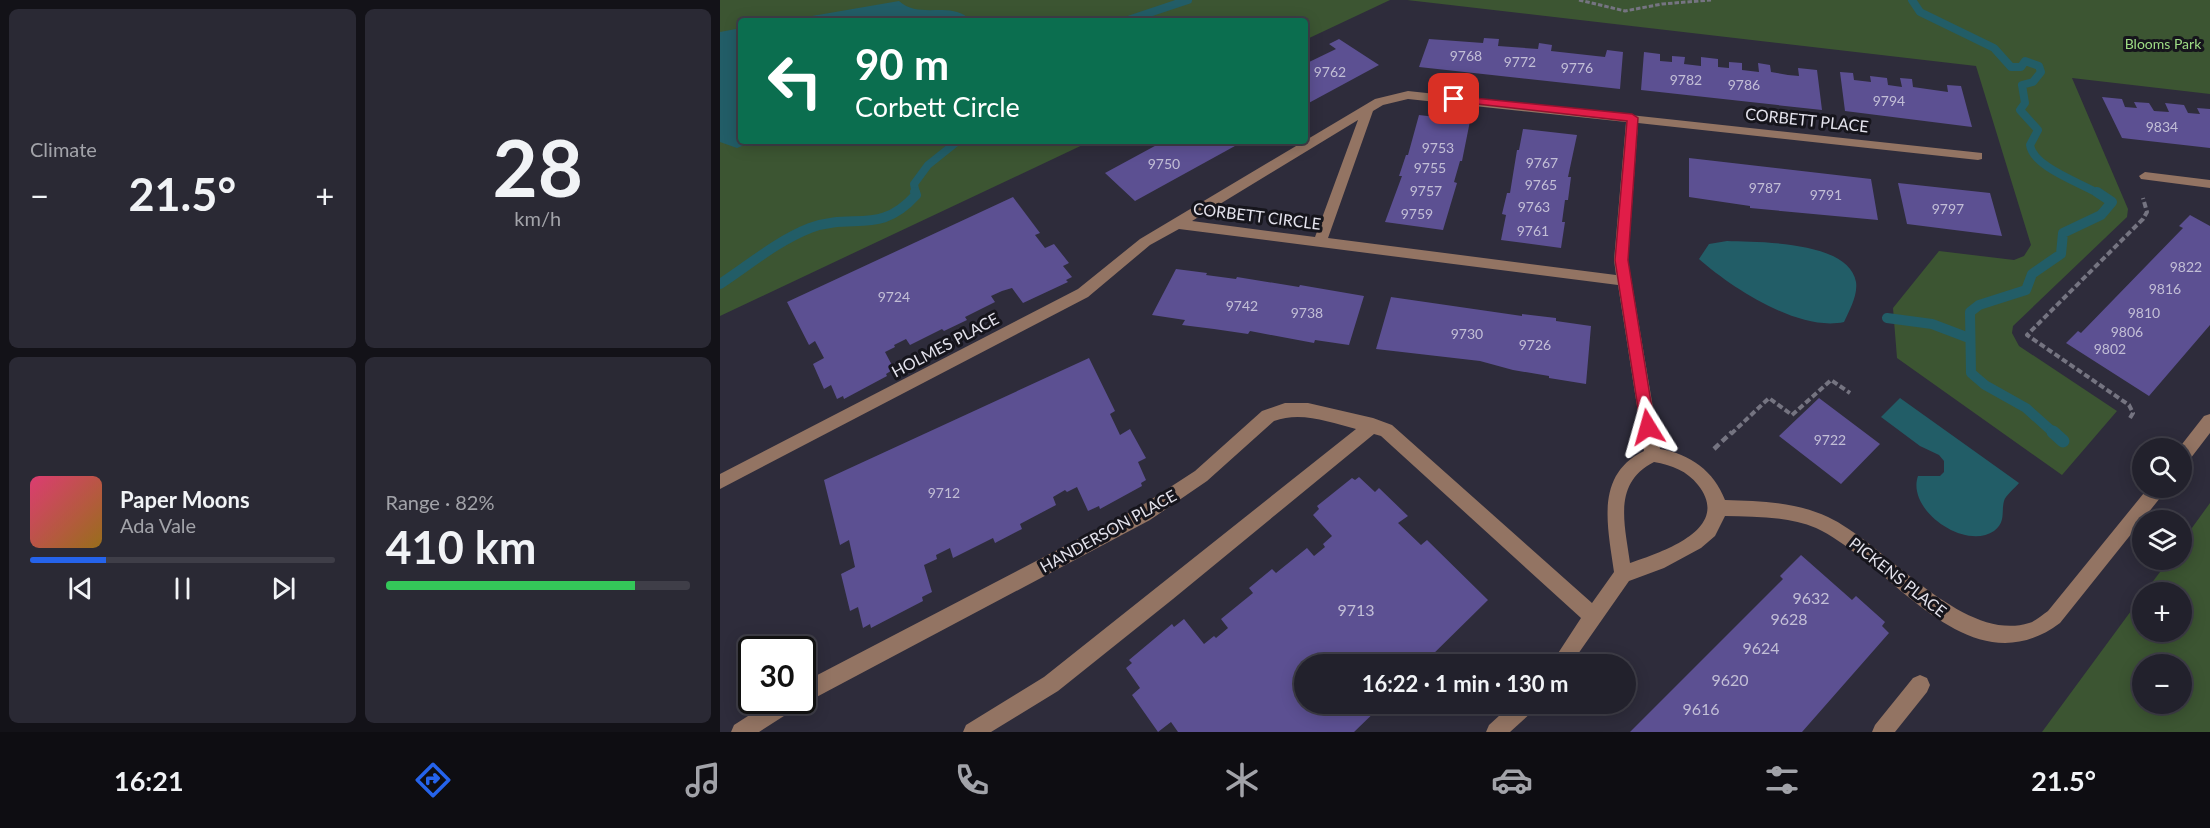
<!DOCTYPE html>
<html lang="en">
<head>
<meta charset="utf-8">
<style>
	body { margin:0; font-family:Lato,sans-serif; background:#2a2934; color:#f1f3f6; height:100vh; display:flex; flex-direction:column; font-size:22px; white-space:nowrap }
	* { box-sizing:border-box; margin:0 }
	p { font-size:20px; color:#a2a3a9 }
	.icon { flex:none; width:33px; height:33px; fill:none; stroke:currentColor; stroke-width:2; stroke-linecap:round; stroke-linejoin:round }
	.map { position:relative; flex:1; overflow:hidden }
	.side { display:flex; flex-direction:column; gap:9px; padding:9px; background:#131218; width:720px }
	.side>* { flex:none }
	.banner { position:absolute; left:18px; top:18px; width:570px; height:126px; border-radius:6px; box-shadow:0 3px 15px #0003,0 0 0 2px #3f3e48; background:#0b6e4f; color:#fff; overflow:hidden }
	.controls { position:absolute; left:1412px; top:438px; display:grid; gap:12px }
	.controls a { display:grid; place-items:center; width:60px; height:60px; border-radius:50%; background:#22212c; box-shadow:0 3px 15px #0003,0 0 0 2px #3f3e48; font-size:30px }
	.speed { position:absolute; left:18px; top:636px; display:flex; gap:12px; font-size:30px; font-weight:700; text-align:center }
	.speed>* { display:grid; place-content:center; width:78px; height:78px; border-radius:50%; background:#22212c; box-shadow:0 3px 15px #0003,0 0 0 2px #3f3e48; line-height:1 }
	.speed .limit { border:3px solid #111; border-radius:9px; background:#fff; color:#111 }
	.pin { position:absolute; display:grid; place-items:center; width:51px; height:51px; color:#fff; margin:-26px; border-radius:12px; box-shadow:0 3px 9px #0006 }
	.me { position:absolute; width:66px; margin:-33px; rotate:352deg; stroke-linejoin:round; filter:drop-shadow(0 0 4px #0008) }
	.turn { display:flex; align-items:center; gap:21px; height:126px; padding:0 18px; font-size:27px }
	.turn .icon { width:78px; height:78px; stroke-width:2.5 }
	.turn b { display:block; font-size:42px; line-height:51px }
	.big { font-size:45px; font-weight:700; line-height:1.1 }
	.side .card { flex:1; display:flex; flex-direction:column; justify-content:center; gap:9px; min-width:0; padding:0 21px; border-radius:9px; background:#2a2934 }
	.side .dial { align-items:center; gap:0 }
	.dial b { font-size:78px; line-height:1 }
	.song { display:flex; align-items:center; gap:18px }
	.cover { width:72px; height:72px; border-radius:9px; background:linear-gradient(135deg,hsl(340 70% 55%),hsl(40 70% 35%)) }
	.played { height:6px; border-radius:3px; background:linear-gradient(90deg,#2563eb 25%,#3f3e48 25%) }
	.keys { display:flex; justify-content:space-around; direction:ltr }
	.heat { display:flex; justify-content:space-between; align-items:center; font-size:33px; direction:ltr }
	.charge { height:9px; border-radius:4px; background:linear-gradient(90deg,#34c759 82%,#3f3e48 0) }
	.side .tiles { flex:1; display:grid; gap:9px; grid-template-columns:repeat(2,1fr) }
	.trip { position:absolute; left:574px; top:654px; width:342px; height:60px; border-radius:30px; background:#22212c; box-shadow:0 3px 15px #0003,0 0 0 2px #3f3e48; font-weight:700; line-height:60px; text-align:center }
	.tab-bar { display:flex; height:96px; justify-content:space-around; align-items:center; background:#0e0d12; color:#a2a3a9 }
	.tab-bar .icon { width:42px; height:42px }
	.tab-bar .selected { color:#2563eb }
	.tab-bar b { font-size:27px; color:#f1f3f6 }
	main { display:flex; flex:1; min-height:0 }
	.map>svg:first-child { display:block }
	.green { fill:#3c5532; fill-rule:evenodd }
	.water { fill:#225d67 }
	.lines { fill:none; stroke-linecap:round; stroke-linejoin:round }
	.stream-far2 { stroke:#225d67; stroke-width:8 }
	.stream-far1 { stroke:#225d67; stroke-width:10 }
	.stream { stroke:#225d67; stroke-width:13 }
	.building { fill:#5c5092 }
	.path-far2 { stroke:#757481; stroke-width:3; stroke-dasharray:4.5 2; stroke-linecap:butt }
	.path-far1 { stroke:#757481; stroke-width:4; stroke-dasharray:6 3; stroke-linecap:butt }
	.path { stroke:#757481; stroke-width:4.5; stroke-dasharray:7 4; stroke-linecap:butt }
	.minor { fill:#937463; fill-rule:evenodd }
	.route { fill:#e11d48; stroke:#92132f; stroke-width:1.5 }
	.labels { text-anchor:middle; stroke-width:6; stroke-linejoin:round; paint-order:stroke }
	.far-park-label { font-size:14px; fill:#9edc84; stroke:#16151c }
	.number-label { font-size:14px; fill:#c2bed6 }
	.street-label { font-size:16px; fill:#e4e3ed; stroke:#16151c }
	.near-number-label { font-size:16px; fill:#c2bed6 }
</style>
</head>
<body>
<main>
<section class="side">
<div class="tiles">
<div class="card"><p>Climate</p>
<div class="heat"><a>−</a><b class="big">21.5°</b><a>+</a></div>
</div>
<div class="card dial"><b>28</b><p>km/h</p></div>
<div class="card">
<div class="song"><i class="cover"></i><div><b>Paper Moons</b><p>Ada Vale</p></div></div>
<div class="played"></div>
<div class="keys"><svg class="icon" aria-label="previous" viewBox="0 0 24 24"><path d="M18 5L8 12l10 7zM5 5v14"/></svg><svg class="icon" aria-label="pause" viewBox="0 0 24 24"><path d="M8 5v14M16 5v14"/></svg><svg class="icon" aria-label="next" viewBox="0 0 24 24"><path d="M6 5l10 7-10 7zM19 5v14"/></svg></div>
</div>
<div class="card"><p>Range · 82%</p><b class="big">410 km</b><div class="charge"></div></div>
</div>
</section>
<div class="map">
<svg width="1490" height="732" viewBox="0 0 1490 732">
	<rect width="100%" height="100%" fill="#2e2c3b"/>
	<!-- green -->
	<path class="green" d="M0,0H670L585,40V21H21V141H371L0,316Z
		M687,0H1490V94L1352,78L1408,209L1407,217L1293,326L1292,333L1299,346L1397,411L1342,475L1177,358L1173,308L1219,251L1294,260L1304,256L1311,245L1256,66Z
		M1490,503V732H1322L1422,596V632H1461V592H1425L1449,560H1461V543ZM1422,664H1461V704H1422Z"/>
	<!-- water -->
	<path class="water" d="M179,1C199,19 227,2 247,17L246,21H63Z
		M21,28V141H35L17,148L0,142V32Z
		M1007,241C1039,242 1129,241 1136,282C1138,295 1129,311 1124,322C1079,332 1012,288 979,259L989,244Z
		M1180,398L1299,483C1295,488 1285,496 1284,501C1281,513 1286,522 1274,531C1245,551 1186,510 1198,476H1220L1224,472V461L1219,455L1200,446L1161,417Z"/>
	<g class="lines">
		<!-- stream-far2 -->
		<path class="stream-far2" d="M1192,0L1200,12L1274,48L1291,67H1301L1305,61L1319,66L1321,72L1313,82L1302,85L1305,103L1300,110L1318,130L1310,145C1313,167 1361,183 1379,194
			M405,21L468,0
			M196,194L194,184L208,165L238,141"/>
		<!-- stream-far1 -->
		<path class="stream-far1" d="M0,284C29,265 57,241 90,228C134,212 159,236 196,195L195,192
			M1167,318L1212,324L1249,338
			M1335,434L1306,408L1265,385L1251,373L1250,312L1259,305L1306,290L1312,274L1341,254L1343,233L1381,215L1392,202L1377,192"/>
		<!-- stream -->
		<path class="stream" d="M1333,432L1343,441"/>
	</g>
	<!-- building -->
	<path class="building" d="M764,38L779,39L778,46L818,49L819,43L832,45L831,51L885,57L887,50L903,52L900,89L699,67L709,39L763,43Z
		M619,39L659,65L585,105V64L616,49L609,44Z
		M924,52L940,54V61L952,62V56L965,57L964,64L981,66V57L998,59V67L1009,68V62L1022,63V70L1039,72L1038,63L1050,65L1051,72L1068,75L1079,76L1078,68L1097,70L1102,110L921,90Z
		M1120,72L1133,73L1134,80L1151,82L1150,76L1167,78L1168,85L1182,87L1180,78L1192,79L1193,87L1228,92L1227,85L1241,86L1252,127L1125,111Z
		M1382,97L1402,99L1405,107L1417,108L1414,102L1429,103L1434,111L1449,112L1445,103L1464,105L1468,113L1480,114L1477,108L1490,109V148L1402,138Z
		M699,115L750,121L742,161H740L734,182L737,183L723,230L665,222L682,176H679L686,155H688Z
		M803,129L857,135L848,177H851L848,200H845L842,222H845L841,248L781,240L786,215L782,214L787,193H790L797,150H799Z
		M444,141H524L415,201L385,173Z
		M969,158L1151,179L1158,220L1030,208V206L969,197Z
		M1178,183L1270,193L1282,236L1187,224Z
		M293,197L320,233L315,235L325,248L334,244L349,263L343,266L352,277L346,280L348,282L303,303L292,288L282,291L271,296L275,302L245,317L247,320L224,331L222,329L190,345L186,339L174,345L175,347L165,352L174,369L166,374L167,376L124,399L123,396L117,399L111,385L104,389L93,364L104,358L95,341L89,345L67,302Z
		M1470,215L1490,226V325L1429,396L1346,343L1358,331L1361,333L1463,228L1459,226Z
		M456,269L487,273L486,275L516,279L517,277L579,287L580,285L644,296L629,345L595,340L594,343L530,331L528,334L494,329L462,325L465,320L432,315Z
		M671,297L802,316V314L836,318V321L871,326L866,384L829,378V376L793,370L760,361L656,349Z
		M369,358L395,411L390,414L400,435L410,429L426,458L418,462L426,480L421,483L422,486L380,509L379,506L368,511L357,487L347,492L345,490L333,497L336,505L300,524L302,529L275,543L273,538L233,558L230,548L216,555L217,559L204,565L212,592L202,597L203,601L151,628L150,624L143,628L138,607L130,611L121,574L135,567L129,540L120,545L104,480Z
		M1099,398L1160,444L1121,484L1059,436Z
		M639,477L655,492L659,488L688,516L678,523L701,545L707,540L768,600L703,664H585V704H663L634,732H458L451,722L438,732L412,695L420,688L406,668L412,663L409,660L452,624L454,627L464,619L484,644L494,636L496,638L508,628L501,619L533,593L529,588L552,569L556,573L587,548L594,556L605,547L603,544L612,536L593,515L599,509L597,506L632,478L635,480Z
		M1081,555L1132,600L1136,596L1165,622L1162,626L1169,633L1082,732H910L1063,579L1060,576Z"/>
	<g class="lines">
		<!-- path-far2 -->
		<path class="path-far2" d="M859,0L905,11L942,4L991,0"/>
		<!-- path-far1 -->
		<path class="path-far1" d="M1410,418L1413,413L1409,405L1307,335L1423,219L1427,212L1423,198
			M1011,434L1049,398L1072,415L1111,380L1130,393"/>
		<!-- path -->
		<path class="path" d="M994,449L1012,432"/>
		<!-- minor -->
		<path class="minor" d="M688,91L1262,153V159L1258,160L918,123L908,260L940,449C970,454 994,471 1005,500C1040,501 1076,502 1108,517C1164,543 1243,644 1309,623C1316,621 1322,615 1328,611L1428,488H1446L1444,493L1340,623C1248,692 1171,563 1096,528C1068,516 1035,517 1005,516L995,536L981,548L944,568L909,581L851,664H831L861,618L661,436L654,434L453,599L338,691L271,732H243L246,725L324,677L636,429C609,422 581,411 554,421L487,481L430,520L89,701L80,703L78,707L39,732H11L14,725L53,700H82V683L418,508L475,471L542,411L565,403H588L653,418L672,425L872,603L894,572C888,527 874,475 924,451L898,285L459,229L430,245L368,297L0,489V474L358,289L420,239L655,99ZM688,99L906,122L894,260L896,275L608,238L653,111L663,105ZM638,120L595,237L472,221ZM934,462C952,465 967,471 978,485C1013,529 942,552 910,563C905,525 892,483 934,462Z
			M1425,172L1490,180V188L1421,179L1419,176Z
			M1490,414V433L1467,463L1461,465V448H1459L1484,416Z
			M1200,675L1207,678L1210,685L1207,692L1175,732H1152L1155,725L1193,678Z
			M792,704H816L813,711L790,732H766L769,725Z"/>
	</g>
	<!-- route -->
	<path class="route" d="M734,96L912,114L918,118L908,260L935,427L933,431L928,433L921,427L895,260L907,121L730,101L728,99Z"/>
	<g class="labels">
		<!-- far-park labels -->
		<g class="far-park-label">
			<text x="1443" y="49">Blooms Park</text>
		</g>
		<!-- number labels -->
		<g class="number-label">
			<text x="746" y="61">9768</text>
			<text x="800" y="67">9772</text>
			<text x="857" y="73">9776</text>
			<text x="610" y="77">9762</text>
			<text x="966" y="85">9782</text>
			<text x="1024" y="90">9786</text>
			<text x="1169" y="106">9794</text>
			<text x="1442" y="132">9834</text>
			<text x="718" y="153">9753</text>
			<text x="822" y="168">9767</text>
			<text x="444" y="169">9750</text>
			<text x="710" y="173">9755</text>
			<text x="821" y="190">9765</text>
			<text x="1045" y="193">9787</text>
			<text x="706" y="196">9757</text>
			<text x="1106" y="200">9791</text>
			<text x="814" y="212">9763</text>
			<text x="1228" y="214">9797</text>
			<text x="697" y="219">9759</text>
			<text x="813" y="236">9761</text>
			<text x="1466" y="272">9822</text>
			<text x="1445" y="294">9816</text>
			<text x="174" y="302">9724</text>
			<text x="522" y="311">9742</text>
			<text x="587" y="318">9738</text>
			<text x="1424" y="318">9810</text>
			<text x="1407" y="337">9806</text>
			<text x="747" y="339">9730</text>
			<text x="815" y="350">9726</text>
			<text x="1390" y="354">9802</text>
			<text x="1110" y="445">9722</text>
			<text x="224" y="498">9712</text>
		</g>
		<!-- street labels -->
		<g class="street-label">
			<text transform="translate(1087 120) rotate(6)" y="6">CORBETT PLACE</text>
			<text transform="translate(537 216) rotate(7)" y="6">CORBETT CIRCLE</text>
			<text transform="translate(225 345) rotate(-28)" y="6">HOLMES PLACE</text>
			<text transform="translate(388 531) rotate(-29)" y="6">HANDERSON PLACE</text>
			<text transform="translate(1178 577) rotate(38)" y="6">PICKENS PLACE</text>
		</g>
		<!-- near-number labels -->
		<g class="near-number-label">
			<text x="1091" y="604">9632</text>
			<text x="636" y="616">9713</text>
			<text x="1069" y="625">9628</text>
			<text x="1041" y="654">9624</text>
			<text x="1010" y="686">9620</text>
			<text x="981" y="715">9616</text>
		</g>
	</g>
</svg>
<div class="controls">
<a><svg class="icon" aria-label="search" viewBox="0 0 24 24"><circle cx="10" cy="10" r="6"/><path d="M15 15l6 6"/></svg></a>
<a><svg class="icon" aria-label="layers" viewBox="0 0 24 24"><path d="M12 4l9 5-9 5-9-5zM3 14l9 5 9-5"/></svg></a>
<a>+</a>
<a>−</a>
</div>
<div class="speed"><div class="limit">30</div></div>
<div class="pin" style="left:734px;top:99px;background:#d93025"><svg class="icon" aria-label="arrive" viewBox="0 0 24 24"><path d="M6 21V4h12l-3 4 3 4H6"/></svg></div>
<svg class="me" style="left:928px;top:427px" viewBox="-20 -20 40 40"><path d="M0-17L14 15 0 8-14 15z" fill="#e11d48" stroke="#fff" stroke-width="4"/></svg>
<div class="trip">16:22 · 1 min · 130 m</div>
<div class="banner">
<div class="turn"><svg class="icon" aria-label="left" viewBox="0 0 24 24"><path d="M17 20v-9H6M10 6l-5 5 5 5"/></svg><div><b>90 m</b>Corbett Circle</div></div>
</div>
</div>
</main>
<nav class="tab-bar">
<b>16:21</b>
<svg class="icon selected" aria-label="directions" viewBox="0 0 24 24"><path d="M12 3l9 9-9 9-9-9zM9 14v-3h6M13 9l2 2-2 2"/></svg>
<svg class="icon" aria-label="music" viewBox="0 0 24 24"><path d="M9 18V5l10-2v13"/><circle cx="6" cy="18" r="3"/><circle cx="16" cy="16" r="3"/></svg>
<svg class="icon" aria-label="phone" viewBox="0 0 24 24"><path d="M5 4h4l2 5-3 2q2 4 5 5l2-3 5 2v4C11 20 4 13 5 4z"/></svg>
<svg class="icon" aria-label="climate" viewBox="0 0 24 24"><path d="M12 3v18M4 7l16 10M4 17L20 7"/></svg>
<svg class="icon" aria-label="car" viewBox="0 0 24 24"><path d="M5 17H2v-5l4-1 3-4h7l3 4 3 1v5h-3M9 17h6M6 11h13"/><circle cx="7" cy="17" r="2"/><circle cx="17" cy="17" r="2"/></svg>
<svg class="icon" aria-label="filters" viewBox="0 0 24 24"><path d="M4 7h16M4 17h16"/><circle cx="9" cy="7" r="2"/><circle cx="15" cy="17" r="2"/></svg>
<b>21.5°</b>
</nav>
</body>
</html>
